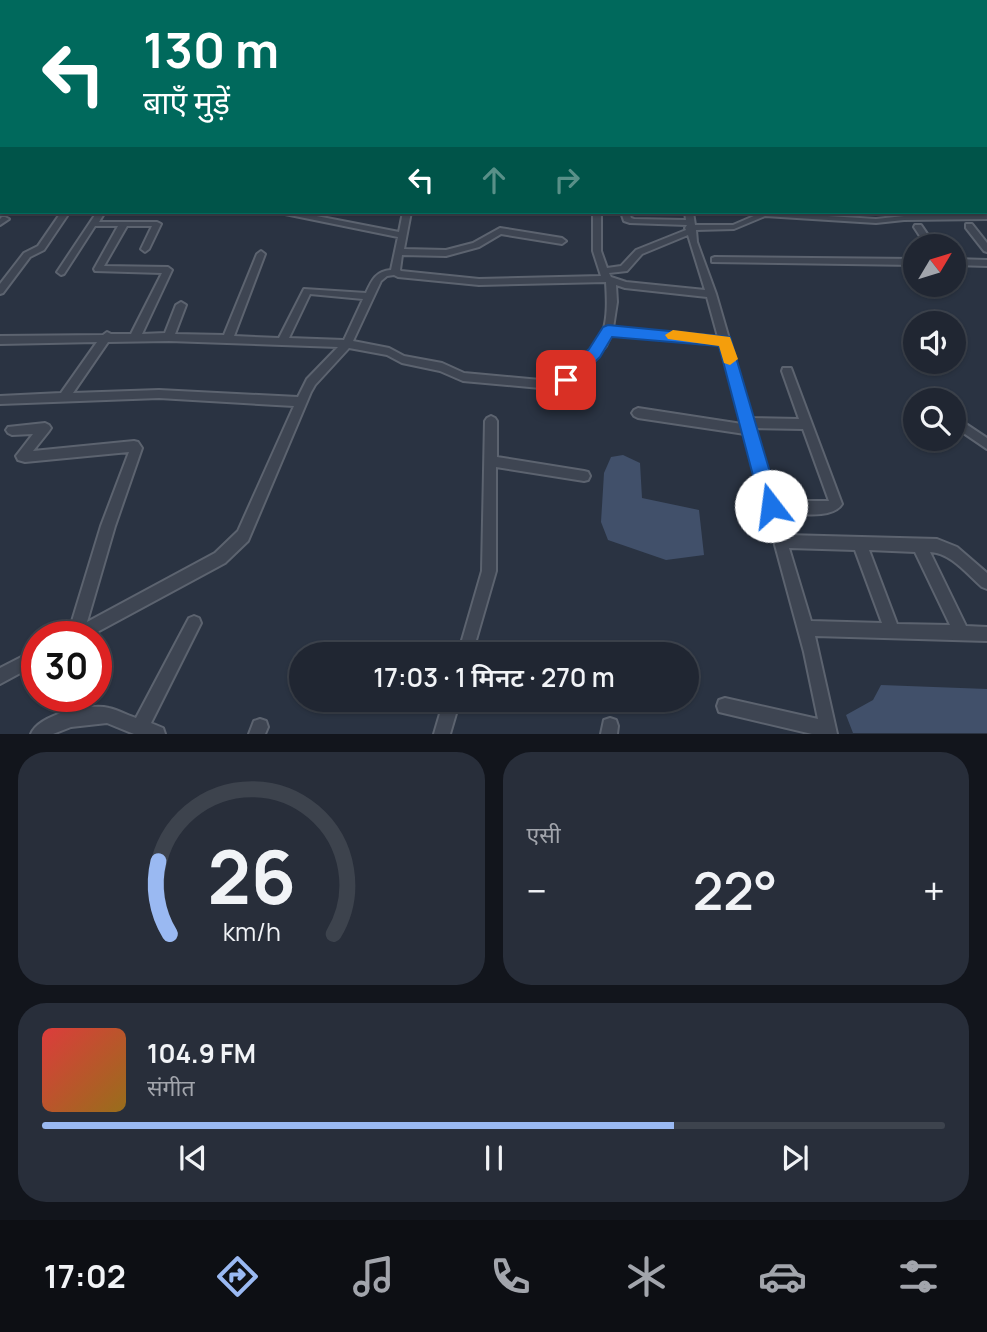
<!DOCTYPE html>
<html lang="hi">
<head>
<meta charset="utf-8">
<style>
	body { margin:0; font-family:Manrope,"Noto Sans Devanagari",sans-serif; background:#282e3a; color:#f1f3f6; height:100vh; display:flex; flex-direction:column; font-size:26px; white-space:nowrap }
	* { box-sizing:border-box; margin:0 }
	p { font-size:23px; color:#a2a5ac }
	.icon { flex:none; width:38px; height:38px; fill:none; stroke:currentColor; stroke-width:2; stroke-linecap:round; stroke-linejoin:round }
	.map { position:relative; height:734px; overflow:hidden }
	.sheet { display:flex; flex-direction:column; gap:18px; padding:18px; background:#12151c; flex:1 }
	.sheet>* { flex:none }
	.top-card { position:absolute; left:0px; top:0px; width:987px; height:214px; box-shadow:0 2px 5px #0004,0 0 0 2px #3d434d; background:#00695c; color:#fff; overflow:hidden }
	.needle { width:46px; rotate:52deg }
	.tools { position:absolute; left:903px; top:234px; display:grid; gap:14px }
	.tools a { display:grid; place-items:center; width:63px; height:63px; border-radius:50%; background:#202632; box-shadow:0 2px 5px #0004,0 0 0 2px #3d434d; font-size:35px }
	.speed { position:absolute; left:21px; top:621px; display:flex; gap:14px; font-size:35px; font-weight:700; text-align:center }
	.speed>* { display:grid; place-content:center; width:91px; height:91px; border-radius:50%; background:#202632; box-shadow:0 2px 5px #0004,0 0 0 2px #3d434d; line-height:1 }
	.speed .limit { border:10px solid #d22; background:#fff; color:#111 }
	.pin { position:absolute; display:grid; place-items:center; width:60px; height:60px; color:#fff; margin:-30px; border-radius:14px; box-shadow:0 4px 10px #0006 }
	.me { position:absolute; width:77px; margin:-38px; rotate:345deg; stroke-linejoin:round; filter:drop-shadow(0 0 5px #0008) }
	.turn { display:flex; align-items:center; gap:24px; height:147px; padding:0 28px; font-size:32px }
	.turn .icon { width:91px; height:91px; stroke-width:2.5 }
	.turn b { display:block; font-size:49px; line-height:60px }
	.lanes { display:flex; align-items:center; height:66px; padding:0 28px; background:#0003; justify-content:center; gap:35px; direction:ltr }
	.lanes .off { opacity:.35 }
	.big { font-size:52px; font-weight:600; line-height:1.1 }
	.sheet .card { flex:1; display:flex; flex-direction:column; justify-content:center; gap:10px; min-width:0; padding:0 24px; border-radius:28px; background:#282e3a }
	.sheet .dial { align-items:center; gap:0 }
	.dial svg { height:182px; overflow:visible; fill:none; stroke:#3d434d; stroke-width:7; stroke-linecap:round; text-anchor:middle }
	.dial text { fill:#f1f3f6; stroke:none }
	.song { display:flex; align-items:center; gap:21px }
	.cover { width:84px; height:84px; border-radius:10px; background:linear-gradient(135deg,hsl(0 70% 55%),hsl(40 70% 35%)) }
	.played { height:7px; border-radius:4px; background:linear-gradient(90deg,#9ab9f2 70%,#3d434d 70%) }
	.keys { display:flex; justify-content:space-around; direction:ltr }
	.heat { display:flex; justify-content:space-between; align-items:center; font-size:38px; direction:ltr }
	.sheet .tiles { flex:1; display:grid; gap:18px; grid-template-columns:1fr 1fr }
	.card:last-child { grid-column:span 2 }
	.trip { position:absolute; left:289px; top:642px; width:410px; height:70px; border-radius:35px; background:#202632; box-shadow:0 2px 5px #0004,0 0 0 2px #3d434d; font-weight:600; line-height:70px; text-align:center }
	.menu { display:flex; height:112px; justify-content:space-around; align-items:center; background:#0d0f14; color:#a2a5ac }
	.menu .icon { width:49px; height:49px }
	.menu .on { color:#9ab9f2 }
	.menu b { font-size:32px; color:#f1f3f6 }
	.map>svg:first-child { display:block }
	.water { fill:#41506a }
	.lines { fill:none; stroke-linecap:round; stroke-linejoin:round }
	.minor-casing { stroke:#5c636f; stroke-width:4 }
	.tertiary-casing { stroke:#5c636f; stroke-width:4 }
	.minor { fill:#3e4552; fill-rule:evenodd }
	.tertiary { fill:#3e4552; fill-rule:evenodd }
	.route { fill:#1a73e8; stroke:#114b97; stroke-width:2 }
	.slow { fill:#f59e0b }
</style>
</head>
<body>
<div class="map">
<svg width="987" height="734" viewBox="0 0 987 734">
	<rect width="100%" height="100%" fill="#2a3342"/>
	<!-- water -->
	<path class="water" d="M623,455L640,463L642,498L699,510L704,555L666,560L608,540L601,522L604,473L611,457Z
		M881,685L987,689V733H853L846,715L873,700Z"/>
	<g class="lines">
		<defs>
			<path id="minor" d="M223,0H227L226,2H222Z
				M247,0H251V2H247Z
				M277,0L338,2H290Z
				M526,0H530V2H526Z
				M615,0H619L620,2H616Z
				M652,0H656V2H652Z
				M820,0H825L826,2H821Z
				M0,5H2V7H0Z
				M985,74L987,75V79L985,78Z
				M2,75V79L0,80V76Z
				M985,103L987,104V110L985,109Z
				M0,127H2V131H0Z
				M0,140H2V144H0Z
				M0,160H2V164H0Z
				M0,183H2V187H0Z
				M985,194H987V199H985Z
				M0,196H2V202H0Z
				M97,212H105L99,222H157L161,224L149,249L145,252L141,249L152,226H127L104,266L168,267L172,270L142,334L165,333L176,305L181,302L186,305L175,334L224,335L257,254L261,251L265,254L234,336L279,338L304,289L366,293C372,280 376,271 391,270L398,237L285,214L281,212H296L399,232L403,212H411L404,249L446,250L473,243L500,228L562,238L566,241L562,244L501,234L479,247L446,256L402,255L400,270L401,271L479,279L601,276L593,251V212H601V251L607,268L621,266L636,250L686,230L685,228L687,225L630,223L624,221L621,212H629L631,218L634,219L686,220L685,212H693L695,225H733L763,212L876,219L904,216L987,215V219L904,220L876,223L765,216L734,229L696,230L697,242L716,294L752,418L799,419L782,371L783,368H791L842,504C832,520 797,513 779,513L786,535L937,539L957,547L987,573V589L982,587C967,574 951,553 930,552L966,626L987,627V641L815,636L837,734H812L719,712L717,706L719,700L725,698L818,719L804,652L745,434L638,418L634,416L632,413L634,410L638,408L742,424L720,344L611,335L606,346L586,369L570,383L551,389L463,381L440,371L402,363L387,355L349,348L315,385L311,392L248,541L225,563L88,637H66L69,631L101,526L129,452L25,462L18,460L16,456L33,434L12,435L8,433L6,430L8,427L45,423L49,425L51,428L49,431L33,451L134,441L138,442L142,448L115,526L87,622L215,553L238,531L294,406L159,398L0,404V396L61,393L97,342L0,344V336L103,335L107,332L111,334H131L162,273L95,271L94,269L118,226H95L64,274L61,275L57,272ZM688,235L705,290L626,282L611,277L609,273L627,271L642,254ZM394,275L398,277L479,285L606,282C607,298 608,317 603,332C598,345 574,371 562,377C558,379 555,380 551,381L464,373L442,363L404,356L389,348L353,341L381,281L387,276ZM616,285L625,288L707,297L718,337L613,328L617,302ZM310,294L363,299L344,340L289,338ZM169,341L338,347L307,379L298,397L159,390L73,393L108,342ZM755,428L803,429L829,501H776ZM789,548L855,550L882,623L811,621ZM869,550L915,552L950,625L897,624Z
				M60,214H66L67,216L44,250L30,257L3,293L0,294V284L24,253L38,246Z
				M2,217H5L9,219L0,225V219Z
				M966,224H972L987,243V252L984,251L966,228Z
				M915,225H921L936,247H927L914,227Z
				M715,257L915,259V265L712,262V258Z
				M954,259L987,260V266L954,265Z
				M491,416L495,418L497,421V457L584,471L588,472L590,476L588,480L584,481L496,467V571L472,654H458L482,571L485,421L487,418Z
				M966,424L987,438V449L962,432L960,429L962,426Z
				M194,616L199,618L201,623L151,723L163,728L165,734H134L107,723L71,727L53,734H31C39,714 90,703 109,708C118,710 127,715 136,718L189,618Z
				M37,649V664L0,684V668Z
				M444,700H460L450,734H434Z
				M610,718L616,720L618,726L617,734H601L604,720Z
				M260,719L266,721L268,727L265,734H249L254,721Z"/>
			<path id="tertiary" d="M132,0L130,2H122Z
				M0,51H2V55H0Z"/>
		</defs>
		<!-- minor casing -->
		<use href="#minor" class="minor-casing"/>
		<!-- tertiary casing -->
		<use href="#tertiary" class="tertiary-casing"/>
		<!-- minor -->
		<use href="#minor" class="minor"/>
		<!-- tertiary -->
		<use href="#tertiary" class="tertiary"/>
	</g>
	<!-- route -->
	<path class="route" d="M608,325L730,337L780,506L777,513L771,515L764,513L761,506L719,346L612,337L600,357L572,384H561L558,380L561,375L589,349L603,327Z"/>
	<!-- slow -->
	<path class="slow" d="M673,330L730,337L738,359L730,365L724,363L719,346L668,339L665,335Z"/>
</svg>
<div class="tools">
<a><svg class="needle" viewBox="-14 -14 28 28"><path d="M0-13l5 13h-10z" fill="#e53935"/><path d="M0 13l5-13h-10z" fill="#a2a5ac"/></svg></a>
<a><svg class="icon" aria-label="sound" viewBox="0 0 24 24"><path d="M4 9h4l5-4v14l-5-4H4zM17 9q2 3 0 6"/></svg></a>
<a><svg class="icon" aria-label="search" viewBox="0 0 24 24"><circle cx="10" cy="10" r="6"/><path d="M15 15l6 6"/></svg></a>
</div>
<div class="speed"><div class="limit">30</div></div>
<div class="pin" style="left:566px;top:380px;background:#d93025"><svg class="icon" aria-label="arrive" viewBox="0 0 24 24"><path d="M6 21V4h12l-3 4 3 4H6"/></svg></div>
<svg class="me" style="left:771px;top:506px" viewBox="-20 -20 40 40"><circle r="19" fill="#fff"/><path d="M0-13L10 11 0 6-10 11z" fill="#1a73e8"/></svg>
<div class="trip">17:03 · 1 मिनट · 270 m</div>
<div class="top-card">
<div class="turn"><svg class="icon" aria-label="left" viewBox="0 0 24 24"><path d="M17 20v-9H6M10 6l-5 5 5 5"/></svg><div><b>130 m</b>बाएँ मुड़ें</div></div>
<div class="lanes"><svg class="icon" aria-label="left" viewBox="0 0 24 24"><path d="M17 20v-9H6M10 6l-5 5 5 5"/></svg><svg class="icon off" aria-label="ahead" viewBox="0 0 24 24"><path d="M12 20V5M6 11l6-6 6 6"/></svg><svg class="icon off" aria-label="right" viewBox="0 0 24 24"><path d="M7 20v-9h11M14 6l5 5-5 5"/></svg></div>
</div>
</div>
<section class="sheet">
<div class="tiles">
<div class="card dial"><svg viewBox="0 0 100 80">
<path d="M14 69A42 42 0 1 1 86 69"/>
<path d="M14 69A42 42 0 0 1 9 37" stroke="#9ab9f2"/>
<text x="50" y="56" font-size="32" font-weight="700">26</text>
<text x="50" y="72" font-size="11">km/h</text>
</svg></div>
<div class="card"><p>एसी</p>
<div class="heat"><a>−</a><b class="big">22°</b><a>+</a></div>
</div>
<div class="card">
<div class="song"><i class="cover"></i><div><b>104.9 FM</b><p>संगीत</p></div></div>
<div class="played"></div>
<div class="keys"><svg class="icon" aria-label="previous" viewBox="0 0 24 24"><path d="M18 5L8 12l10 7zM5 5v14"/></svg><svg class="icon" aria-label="pause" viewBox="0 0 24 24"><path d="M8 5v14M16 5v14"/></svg><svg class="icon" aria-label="next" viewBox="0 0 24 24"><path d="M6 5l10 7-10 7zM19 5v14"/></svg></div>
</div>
</div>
</section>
<nav class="menu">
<b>17:02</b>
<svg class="icon on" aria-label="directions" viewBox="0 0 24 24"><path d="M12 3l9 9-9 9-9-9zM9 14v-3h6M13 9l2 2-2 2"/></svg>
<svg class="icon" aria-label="music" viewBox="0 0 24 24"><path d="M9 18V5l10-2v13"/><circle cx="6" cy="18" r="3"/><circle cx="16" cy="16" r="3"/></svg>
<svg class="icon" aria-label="phone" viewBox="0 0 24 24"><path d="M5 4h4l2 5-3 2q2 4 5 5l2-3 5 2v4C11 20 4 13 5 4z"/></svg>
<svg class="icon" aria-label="climate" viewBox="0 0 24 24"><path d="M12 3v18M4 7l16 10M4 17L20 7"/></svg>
<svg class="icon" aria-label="car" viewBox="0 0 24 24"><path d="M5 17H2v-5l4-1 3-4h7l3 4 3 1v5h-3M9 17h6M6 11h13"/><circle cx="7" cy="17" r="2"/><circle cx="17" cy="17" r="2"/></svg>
<svg class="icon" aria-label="filters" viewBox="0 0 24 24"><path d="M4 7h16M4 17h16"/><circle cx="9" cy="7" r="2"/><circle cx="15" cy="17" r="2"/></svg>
</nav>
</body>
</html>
